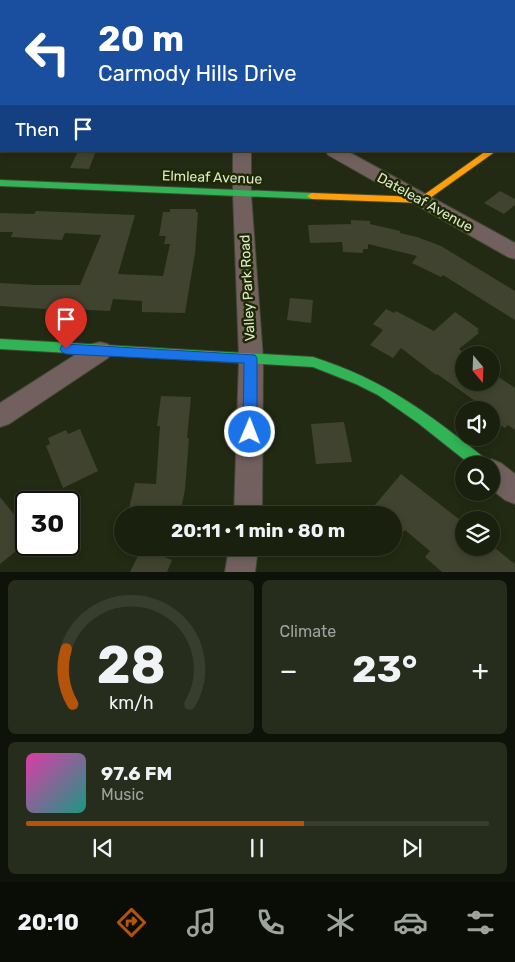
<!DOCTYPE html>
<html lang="en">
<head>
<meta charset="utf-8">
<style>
	body { margin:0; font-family:Rubik,sans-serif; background:#272d1c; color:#f1f3f6; height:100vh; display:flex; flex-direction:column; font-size:19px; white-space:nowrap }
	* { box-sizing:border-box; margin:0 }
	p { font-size:16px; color:#9fa39e }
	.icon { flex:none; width:28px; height:28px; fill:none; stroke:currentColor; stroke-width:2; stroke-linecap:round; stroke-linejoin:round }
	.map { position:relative; height:572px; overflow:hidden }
	.side { display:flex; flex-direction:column; gap:8px; padding:8px; background:#0e1208; flex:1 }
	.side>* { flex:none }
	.hud { position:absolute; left:0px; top:0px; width:515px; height:152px; box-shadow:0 2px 8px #0003,0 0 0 1px #383e2e; background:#1a4fa0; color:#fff; overflow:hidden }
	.needle { width:32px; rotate:161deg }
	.fabs { position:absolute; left:455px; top:346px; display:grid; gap:10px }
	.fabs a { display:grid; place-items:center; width:45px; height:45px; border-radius:50%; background:#1a200e; box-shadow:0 2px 8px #0003,0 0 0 1px #383e2e; font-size:25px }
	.speed { position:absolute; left:15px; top:491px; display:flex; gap:10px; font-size:25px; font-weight:700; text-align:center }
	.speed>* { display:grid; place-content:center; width:65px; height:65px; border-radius:50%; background:#1a200e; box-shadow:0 2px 8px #0003,0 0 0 1px #383e2e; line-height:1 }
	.speed .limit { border:2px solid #111; border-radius:8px; background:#fff; color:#111 }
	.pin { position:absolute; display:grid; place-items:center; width:42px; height:42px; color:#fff; margin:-51px -21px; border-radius:50% 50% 50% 0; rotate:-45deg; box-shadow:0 0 5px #0007 }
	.pin .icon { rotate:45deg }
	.me { position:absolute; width:55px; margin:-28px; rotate:1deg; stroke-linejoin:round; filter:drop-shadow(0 0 4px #0008) }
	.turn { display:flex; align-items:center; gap:18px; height:105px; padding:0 15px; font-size:22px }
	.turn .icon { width:65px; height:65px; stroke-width:2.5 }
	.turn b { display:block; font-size:35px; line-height:42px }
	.then { display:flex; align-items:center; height:48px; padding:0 15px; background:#0003; gap:10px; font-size:19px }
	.big { font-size:38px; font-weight:700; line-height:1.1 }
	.side .tile { flex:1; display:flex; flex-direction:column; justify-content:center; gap:8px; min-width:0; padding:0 18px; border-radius:8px; background:#272d1c }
	.side .dial { align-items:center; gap:0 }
	.dial svg { height:130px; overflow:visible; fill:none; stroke:#383e2e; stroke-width:7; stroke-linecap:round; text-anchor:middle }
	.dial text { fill:#f1f3f6; stroke:none }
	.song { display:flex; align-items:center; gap:15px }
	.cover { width:60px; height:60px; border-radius:8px; background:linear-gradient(135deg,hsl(320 70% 55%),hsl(170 70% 35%)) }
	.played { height:5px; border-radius:2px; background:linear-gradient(90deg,#b45309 60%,#383e2e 60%) }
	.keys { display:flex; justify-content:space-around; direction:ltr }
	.heat { display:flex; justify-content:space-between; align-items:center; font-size:28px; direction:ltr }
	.side .tiles { flex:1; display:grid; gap:8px; grid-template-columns:1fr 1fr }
	.tile:last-child { grid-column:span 2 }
	.trip { position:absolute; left:114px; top:506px; width:288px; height:50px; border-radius:25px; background:#1a200e; box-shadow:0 2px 8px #0003,0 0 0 1px #383e2e; font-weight:700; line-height:50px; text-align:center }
	.tab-bar { display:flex; height:80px; justify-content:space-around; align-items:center; background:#0a0d06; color:#9fa39e }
	.tab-bar .icon { width:35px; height:35px }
	.tab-bar .current { color:#b45309 }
	.tab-bar b { font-size:22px; color:#f1f3f6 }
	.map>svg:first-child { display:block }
	.green { fill:#3f5204 }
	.building { fill:#40432f }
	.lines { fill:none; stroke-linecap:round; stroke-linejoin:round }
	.street-casing { stroke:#404733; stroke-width:2 }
	.fast-casing { stroke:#404733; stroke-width:2 }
	.slow-casing { stroke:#404733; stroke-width:2 }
	.street { fill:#71605e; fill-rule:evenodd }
	.fast { fill:#30b455; fill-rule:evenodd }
	.slow { fill:#ff9f0a; fill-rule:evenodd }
	.route { fill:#1a73e8; stroke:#114b97 }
	.labels { text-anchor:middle; stroke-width:5; stroke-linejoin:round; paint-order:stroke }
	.street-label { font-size:14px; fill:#dee7d0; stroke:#1d2901 }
</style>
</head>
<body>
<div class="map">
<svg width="515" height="572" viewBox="0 0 515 572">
	<rect width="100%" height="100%" fill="#232a13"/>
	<!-- green -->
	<path class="green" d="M0,0H157L1,1L0,71Z"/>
	<!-- building -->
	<path class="building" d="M78,151H96L89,169L70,168Z
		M500,191L515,199V205L504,214L484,203Z
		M170,209H196V212H198L195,253L185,313L142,312V301L113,299L110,311L67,309L66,314H45L46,309L0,306V283L36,285H80L101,235L65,233L62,240L11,237L13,232H0V213L34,214L36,211L135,215L118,274L163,276L170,244H164L166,236H159L163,212H170Z
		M351,220L370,221V224L400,231V233L417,237L441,246L487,274L515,291V320L443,275L441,277L412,263L417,256L368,244V249H363V253L343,252L342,242L310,243L308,225L351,224Z
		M290,298L313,300L311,323L287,320Z
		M386,309L394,313L396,311L434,331L455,312L479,329L477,331L479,333L459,349L467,355H464V382H491V372L515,388V430L508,425L505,428L491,419V410H488L437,374L436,375L401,348L393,358L370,345L383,330L373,324Z
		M161,396L191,397L187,438H189L185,489L180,515H133L135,508H129L135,483L156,484L160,426H157Z
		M344,422L352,462L316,464L311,424Z
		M80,429L98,471L63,488L46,446L50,444L48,438L66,430L68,434Z
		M401,474L464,523V548H491V545L515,564V572H442L425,557L430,551L405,530L392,546V515H387L375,505Z
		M0,497L26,529V543L0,564Z
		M142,548L172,560L167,572H130Z"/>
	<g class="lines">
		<defs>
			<path id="street" d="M439,0H454V1H440Z
				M514,21H515V30H514Z
				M1,90V100L0,101V91Z
				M514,111H515V121H514Z
				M233,151H251V194L263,358L262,515H234L239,358L233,194Z
				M326,151H347L515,243V259L508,257L328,155Z
				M100,342L108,344L112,351L108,358L9,424L0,427V403L92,344Z
				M491,459L501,463L515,474V504L505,500L491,489V465H481Z
				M229,548H258L255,572H225Z"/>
			<path id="fast" d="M0,180L312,193L317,196L312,199L0,186Z
				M0,339L313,357C385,380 429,414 487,460L489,465H471L418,423L378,395L356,384L313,367L0,349Z"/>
			<path id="slow" d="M486,151H496L423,203L312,199L307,196L312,193L421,197Z"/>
		</defs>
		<!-- street casing -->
		<use href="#street" class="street-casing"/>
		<!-- fast casing -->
		<use href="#fast" class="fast-casing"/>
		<!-- slow casing -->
		<use href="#slow" class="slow-casing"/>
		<!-- street -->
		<use href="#street" class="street"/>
		<!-- fast -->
		<use href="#fast" class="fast"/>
		<!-- slow -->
		<use href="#slow" class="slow"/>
	</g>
	<!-- route -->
	<path class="route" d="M66,344L255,355L257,358V432L255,437L250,438L245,437L243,432L244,363L66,354L62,352L60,349L62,345Z"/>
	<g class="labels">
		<!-- street labels -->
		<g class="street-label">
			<text transform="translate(212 177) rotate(2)" y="5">Elmleaf Avenue</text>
			<text transform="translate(425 202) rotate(29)" y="5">Dateleaf Avenue</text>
			<text transform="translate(247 288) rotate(-93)" y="5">Valley Park Road</text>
		</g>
	</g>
</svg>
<div class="fabs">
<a><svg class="needle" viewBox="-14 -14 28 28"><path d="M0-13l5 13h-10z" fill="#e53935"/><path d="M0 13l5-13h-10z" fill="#9fa39e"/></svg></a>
<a><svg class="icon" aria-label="sound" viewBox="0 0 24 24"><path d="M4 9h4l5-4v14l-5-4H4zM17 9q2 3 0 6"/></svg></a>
<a><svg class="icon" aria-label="search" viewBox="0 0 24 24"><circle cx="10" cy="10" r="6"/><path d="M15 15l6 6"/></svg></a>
<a><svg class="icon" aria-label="layers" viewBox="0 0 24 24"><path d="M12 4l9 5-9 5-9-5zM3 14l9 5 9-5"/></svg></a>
</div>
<div class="speed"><div class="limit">30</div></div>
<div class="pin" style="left:66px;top:349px;background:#d93025"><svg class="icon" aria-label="arrive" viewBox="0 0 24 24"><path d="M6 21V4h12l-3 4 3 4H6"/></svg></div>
<svg class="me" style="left:250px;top:432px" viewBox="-20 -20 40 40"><circle r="17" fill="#1a73e8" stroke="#fff" stroke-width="3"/><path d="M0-11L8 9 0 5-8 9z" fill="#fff"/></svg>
<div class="trip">20:11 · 1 min · 80 m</div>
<div class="hud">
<div class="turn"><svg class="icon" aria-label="left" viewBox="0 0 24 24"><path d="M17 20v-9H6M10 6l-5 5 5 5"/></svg><div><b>20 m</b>Carmody Hills Drive</div></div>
<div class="then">Then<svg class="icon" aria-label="arrive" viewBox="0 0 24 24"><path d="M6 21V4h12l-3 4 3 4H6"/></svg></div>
</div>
</div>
<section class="side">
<div class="tiles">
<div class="tile dial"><svg viewBox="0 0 100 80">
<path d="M14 69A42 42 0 1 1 86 69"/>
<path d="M14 69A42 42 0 0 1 10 35" stroke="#b45309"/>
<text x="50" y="56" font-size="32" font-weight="700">28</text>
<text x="50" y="72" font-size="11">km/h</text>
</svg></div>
<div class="tile"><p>Climate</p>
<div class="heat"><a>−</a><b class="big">23°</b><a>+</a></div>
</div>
<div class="tile">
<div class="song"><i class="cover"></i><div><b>97.6 FM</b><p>Music</p></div></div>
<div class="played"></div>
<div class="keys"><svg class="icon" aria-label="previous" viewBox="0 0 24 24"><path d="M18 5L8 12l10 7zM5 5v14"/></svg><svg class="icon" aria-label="pause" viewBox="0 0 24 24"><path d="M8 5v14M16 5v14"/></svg><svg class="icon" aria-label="next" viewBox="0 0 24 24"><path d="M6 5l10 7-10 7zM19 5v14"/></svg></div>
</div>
</div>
</section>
<nav class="tab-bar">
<b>20:10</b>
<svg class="icon current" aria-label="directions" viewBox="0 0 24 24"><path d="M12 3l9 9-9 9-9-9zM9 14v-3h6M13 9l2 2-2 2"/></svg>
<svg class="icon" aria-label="music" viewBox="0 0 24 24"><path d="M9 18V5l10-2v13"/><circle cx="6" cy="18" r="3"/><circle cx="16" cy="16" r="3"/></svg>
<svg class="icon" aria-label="phone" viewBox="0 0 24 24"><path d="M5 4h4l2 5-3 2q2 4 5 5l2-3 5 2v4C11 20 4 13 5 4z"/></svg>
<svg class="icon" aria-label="climate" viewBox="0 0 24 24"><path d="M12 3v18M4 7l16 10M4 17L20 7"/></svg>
<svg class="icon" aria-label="car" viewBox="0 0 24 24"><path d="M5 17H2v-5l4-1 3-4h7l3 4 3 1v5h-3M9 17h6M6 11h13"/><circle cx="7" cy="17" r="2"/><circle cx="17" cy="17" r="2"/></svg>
<svg class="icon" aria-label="filters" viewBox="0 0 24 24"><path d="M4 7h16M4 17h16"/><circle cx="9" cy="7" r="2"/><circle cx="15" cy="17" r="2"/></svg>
</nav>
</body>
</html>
